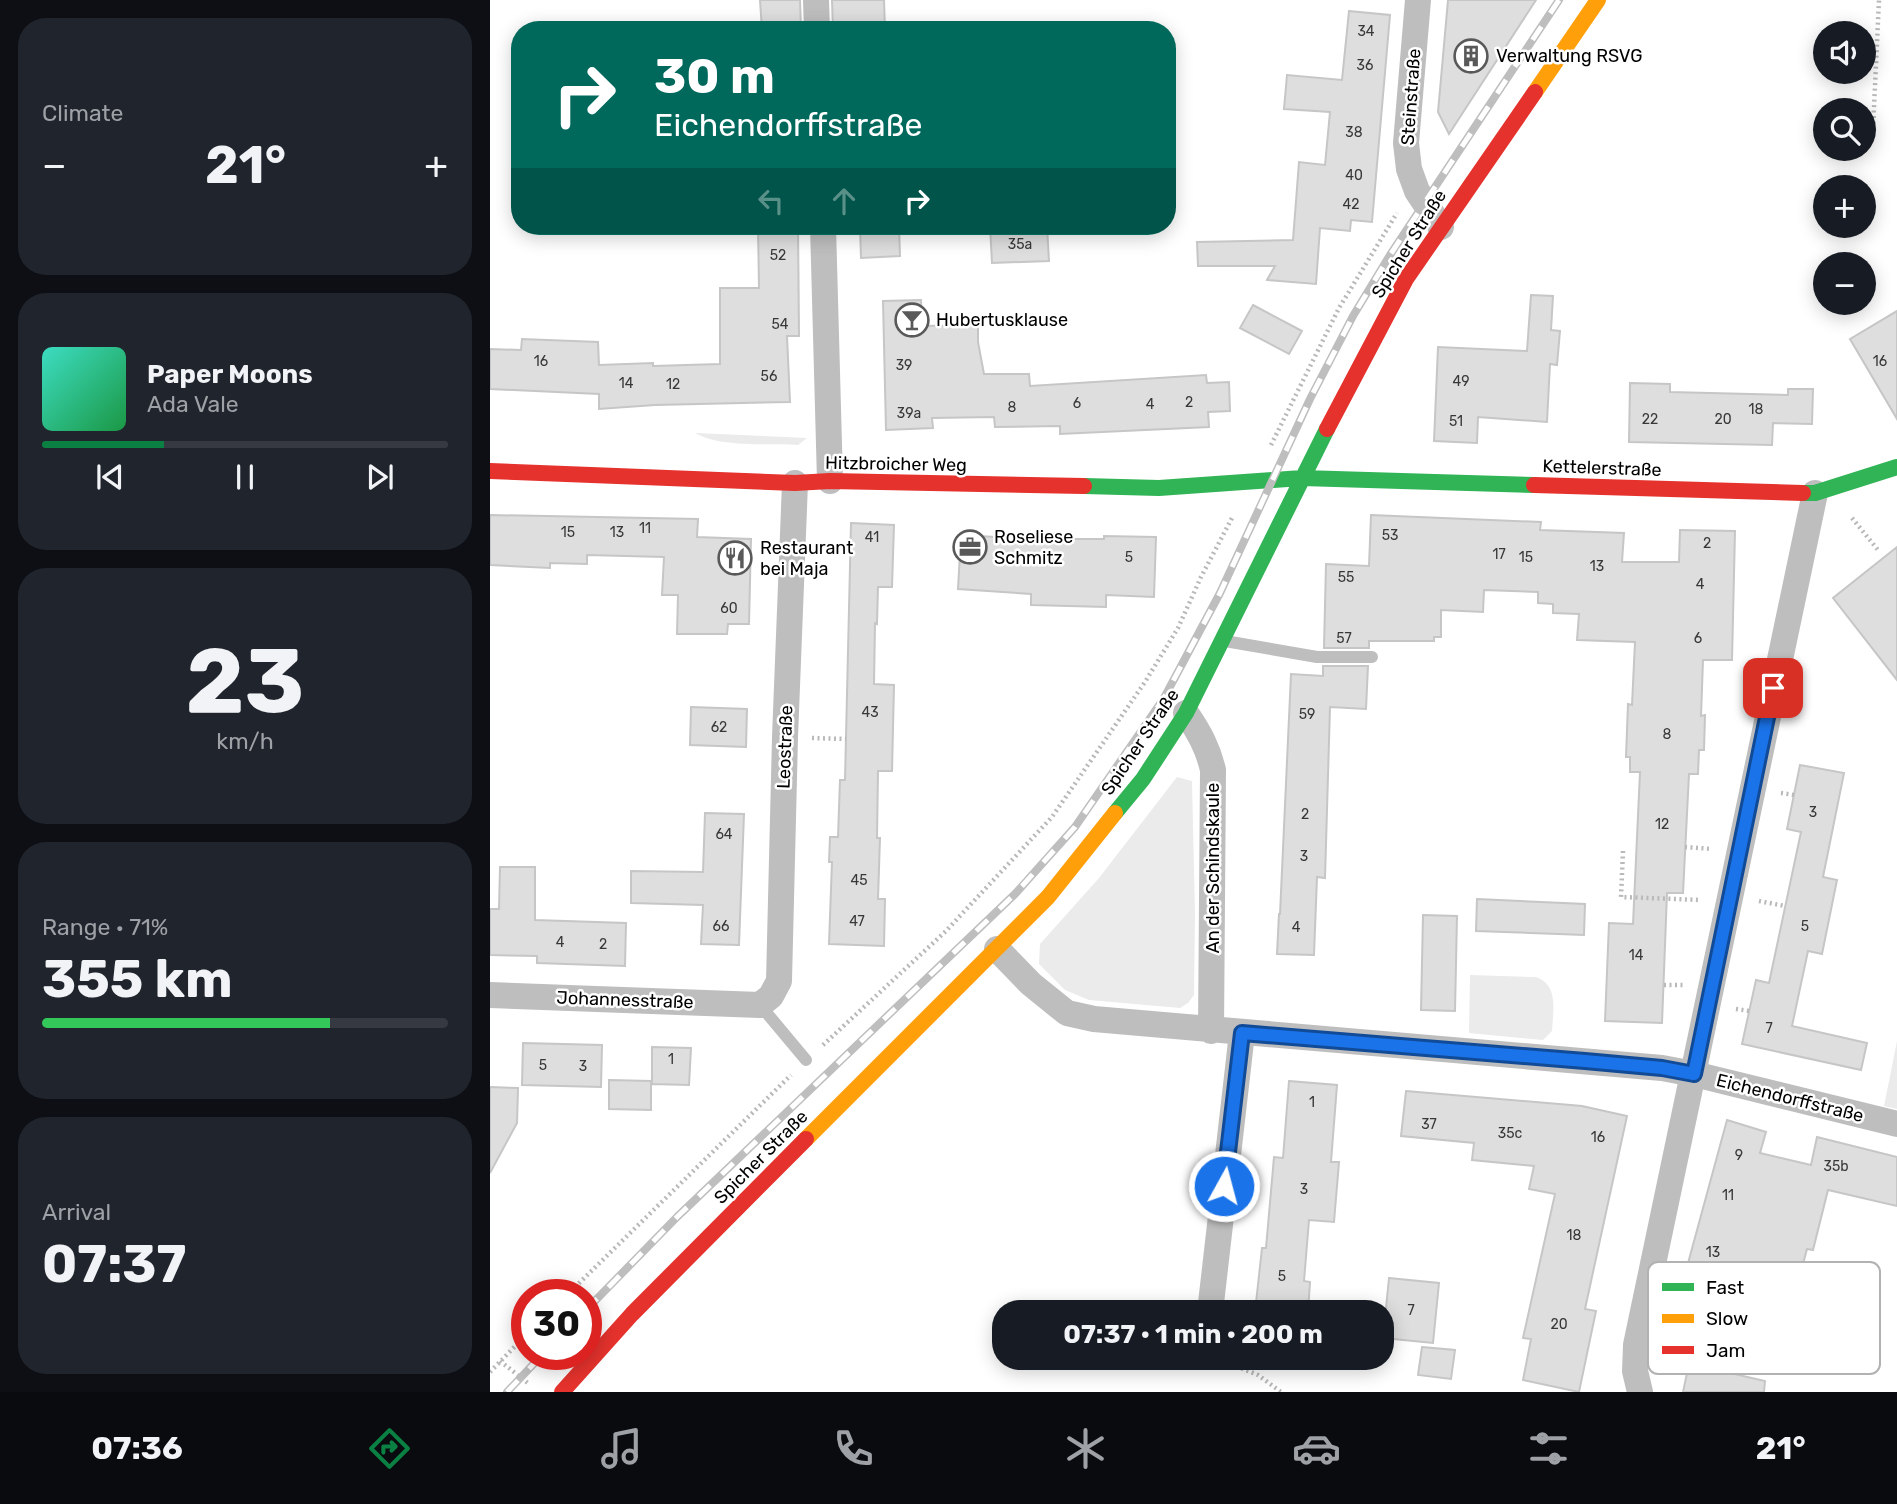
<!DOCTYPE html>
<html lang="en">
<head>
<meta charset="utf-8">
<style>
	body { margin:0; font-family:Rubik,sans-serif; background:#20242c; color:#f1f3f6; height:100vh; display:flex; flex-direction:column; font-size:26px; white-space:nowrap }
	* { box-sizing:border-box; margin:0 }
	p { font-size:23px; color:#9ea1a6 }
	.icon { flex:none; width:38px; height:38px; fill:none; stroke:currentColor; stroke-width:2; stroke-linecap:round; stroke-linejoin:round }
	.map { position:relative; flex:1; overflow:hidden }
	.side { display:flex; flex-direction:column; gap:18px; padding:18px; background:#0d0f14; width:490px }
	.side>* { flex:none }
	.hud { position:absolute; left:21px; top:21px; width:665px; height:214px; border-radius:28px; box-shadow:0 4px 18px #0003; background:#00695c; color:#fff; overflow:hidden }
	.tools { position:absolute; left:1323px; top:21px; display:grid; gap:14px }
	.tools a { display:grid; place-items:center; width:63px; height:63px; border-radius:50%; background:#171b24; box-shadow:0 4px 18px #0003; font-size:35px }
	.speed { position:absolute; left:21px; top:1279px; display:flex; gap:14px; font-size:35px; font-weight:700; text-align:center }
	.speed>* { display:grid; place-content:center; width:91px; height:91px; border-radius:50%; background:#171b24; box-shadow:0 4px 18px #0003; line-height:1 }
	.speed .limit { border:10px solid #d22; background:#fff; color:#111 }
	.pin { position:absolute; display:grid; place-items:center; width:60px; height:60px; color:#fff; margin:-30px; border-radius:14px; box-shadow:0 4px 10px #0006 }
	.me { position:absolute; width:77px; margin:-38px; rotate:7deg; stroke-linejoin:round; filter:drop-shadow(0 0 5px #0008) }
	.turn { display:flex; align-items:center; gap:24px; height:147px; padding:0 28px; font-size:32px }
	.turn .icon { width:91px; height:91px; stroke-width:2.5 }
	.turn b { display:block; font-size:49px; line-height:60px }
	.lanes { display:flex; align-items:center; height:66px; padding:0 28px; background:#0003; justify-content:center; gap:35px; direction:ltr }
	.lanes .off { opacity:.35 }
	.big { font-size:52px; font-weight:700; line-height:1.1 }
	.side .widget { flex:1; display:flex; flex-direction:column; justify-content:center; gap:10px; min-width:0; padding:0 24px; border-radius:28px; background:#20242c }
	.side .dial { align-items:center; gap:0 }
	.dial b { font-size:91px; line-height:1 }
	.song { display:flex; align-items:center; gap:21px }
	.cover { width:84px; height:84px; border-radius:10px; background:linear-gradient(135deg,hsl(170 70% 55%),hsl(140 70% 35%)) }
	.played { height:7px; border-radius:4px; background:linear-gradient(90deg,#0b8043 30%,#363941 30%) }
	.keys { display:flex; justify-content:space-around; direction:ltr }
	.heat { display:flex; justify-content:space-between; align-items:center; font-size:38px; direction:ltr }
	.charge { height:10px; border-radius:5px; background:linear-gradient(90deg,#34c759 71%,#363941 0) }
	.trip { position:absolute; left:502px; top:1300px; width:402px; height:70px; border-radius:28px; background:#171b24; box-shadow:0 4px 18px #0003; font-weight:700; line-height:70px; text-align:center }
	.menu { display:flex; height:112px; justify-content:space-around; align-items:center; background:#090b0e; color:#9ea1a6 }
	.menu .icon { width:49px; height:49px }
	.menu .on { color:#0b8043 }
	.menu b { font-size:32px; color:#f1f3f6 }
	main { display:flex; flex:1; min-height:0 }
	.map>svg:first-child { display:block }
	.green { fill:#ebebeb }
	.building { fill:#dedede; stroke:#c6c6c6; stroke-width:2 }
	.lines { fill:none; stroke-linecap:round; stroke-linejoin:round }
	.path { stroke:#b9b9b9; stroke-width:4.5; stroke-dasharray:2 3.5; stroke-linecap:butt }
	.lane { stroke:#bebebe; stroke-width:12 }
	.street { stroke:#bebebe; stroke-width:26 }
	.fast { stroke:#30b455; stroke-width:16 }
	.slow { stroke:#ff9f0a; stroke-width:16 }
	.jam { stroke:#e5322d; stroke-width:16 }
	.rail-casing { stroke:#bebebe; stroke-width:8 }
	.rail { stroke:#fff; stroke-width:5; stroke-dasharray:16; stroke-linecap:butt }
	.route-casing { stroke:#114b97; stroke-width:18 }
	.route { stroke:#1a73e8; stroke-width:12 }
	.labels { text-anchor:middle; stroke-width:5; stroke-linejoin:round; paint-order:stroke }
	.number-label { font-size:14px; fill:#383838 }
	.poi-label { font-size:18px; fill:#000; stroke:#fff; text-anchor:start }
	.street-label { font-size:18px; fill:#000; stroke:#fff }
	.key { fill:#fff; stroke:#b2b2b2; stroke-width:2 }
	.key-label { font-size:19px; fill:#000 }
</style>
</head>
<body>
<main>
<section class="side">
<div class="widget"><p>Climate</p>
<div class="heat"><a>−</a><b class="big">21°</b><a>+</a></div>
</div>
<div class="widget">
<div class="song"><i class="cover"></i><div><b>Paper Moons</b><p>Ada Vale</p></div></div>
<div class="played"></div>
<div class="keys"><svg class="icon" aria-label="previous" viewBox="0 0 24 24"><path d="M18 5L8 12l10 7zM5 5v14"/></svg><svg class="icon" aria-label="pause" viewBox="0 0 24 24"><path d="M8 5v14M16 5v14"/></svg><svg class="icon" aria-label="next" viewBox="0 0 24 24"><path d="M6 5l10 7-10 7zM19 5v14"/></svg></div>
</div>
<div class="widget dial"><b>23</b><p>km/h</p></div>
<div class="widget"><p>Range · 71%</p><b class="big">355 km</b><div class="charge"></div></div>
<div class="widget"><p>Arrival</p><b class="big">07:37</b></div>
</section>
<div class="map">
<svg width="1407" height="1392" viewBox="0 0 1407 1392">
	<rect width="100%" height="100%" fill="#fff"/>
	<!-- green -->
	<path class="green" d="M205,433L317,438L308,445C278,443 231,448 205,433Z
		M687,777L702,781L705,915L704,995L698,1003L690,1008L599,1000L575,990L549,964L550,944L609,878Z
		M980,975L1046,977C1069,985 1063,1011 1062,1031L1053,1040L979,1033Z
		M1407,1041V1109L1394,1106Z"/>
	<!-- building -->
	<path class="building" d="M270,0H310L311,30H272Z
		M342,0H394L395,30H343Z
		M958,0H1046L959,134L948,112Z
		M859,11L900,15L882,222L861,220L860,231L830,228L826,284L777,280L785,266H708L707,242L803,240L809,162L835,165L840,112L794,109L797,75L852,80Z
		M268,226H308L309,336H297L300,402L165,405L109,409V394L0,389V349L31,350L32,339L108,342L109,365L163,363V366L230,364V288H269Z
		M370,226H409L410,256L371,258Z
		M500,226H557L559,261L502,263Z
		M1041,295L1063,296L1061,330L1070,331L1067,365L1060,364L1057,422L988,417L987,443L944,441L948,347L1037,351Z
		M431,300L432,326L488,325V342L494,374H539L540,386L716,375L717,383L739,382L740,411L718,412L719,427L570,434V426L505,427L504,417L442,418L443,428L396,430L393,301Z
		M763,305L812,331L799,354L750,328Z
		M1407,311V419L1360,339Z
		M1140,383L1180,384V392L1298,395V389H1323L1322,424L1283,423L1282,445L1139,442Z
		M0,515L208,519L207,537L261,539L259,624H238L237,634H187L188,595H172L174,557L97,555V564L60,563V568L0,565Z
		M881,515L1051,522L1050,530L1134,533L1132,562H1189L1190,530L1245,531L1242,660H1213L1211,716L1215,715L1214,750H1209L1208,774H1199L1193,893H1177L1172,1023L1115,1021L1119,923L1143,924L1150,772H1140V757H1136L1138,704L1142,705L1145,642L1087,640L1089,614L1063,613V604L1048,603V592L994,590L993,612L951,610V637H944V641H879V648H834L836,564L879,566Z
		M361,523L404,525L402,587H388L387,624L385,623L384,684L404,685L402,771H388L387,838H390L388,899H395L394,946L339,944L342,862H339L340,837H348L350,780H355Z
		M471,535L543,539H614V536L666,537L664,597L616,595V607L541,605V594L468,589Z
		M1407,547V680L1343,598Z
		M833,666H878L876,709L840,707L835,878L827,877L824,955L787,954L789,914H790L801,674L833,676Z
		M201,707L257,709L256,747L200,745Z
		M1310,765L1354,773L1333,877L1347,880L1332,954L1318,951L1302,1026L1377,1043L1371,1070L1252,1044L1266,980L1279,983L1311,832L1297,829Z
		M215,813L254,814L249,945L211,944L213,905L141,903V871L213,872Z
		M10,867H45V920L136,923L135,966L47,963V956L0,955V909H9Z
		M987,899L1095,904L1094,935L986,931Z
		M933,915L967,916L965,1011L931,1010Z
		M33,1043L112,1045L111,1087L32,1085Z
		M162,1047L201,1048L199,1085L162,1084Z
		M119,1080L161,1081V1110L119,1109Z
		M799,1081L847,1085L841,1162H849L844,1222L819,1220L814,1281L820,1282L818,1312H765L772,1248H776L784,1157L793,1158Z
		M0,1087L28,1088L27,1123L0,1173Z
		M916,1091L1092,1106L1137,1116L1095,1309L1106,1311L1089,1392L1033,1380L1041,1339L1033,1338L1065,1194L1039,1189L1044,1166L982,1160L984,1143L911,1136Z
		M1237,1120L1276,1132L1270,1153L1321,1165L1327,1137L1407,1157V1206L1338,1190L1323,1250L1317,1249L1305,1294L1348,1306L1337,1344L1238,1316L1227,1370L1275,1381L1274,1392H1193L1204,1340L1179,1333Z
		M899,1278L949,1283L943,1343L893,1338Z
		M932,1347L965,1350L961,1379L928,1375Z"/>
	<g class="lines">
		<!-- path -->
		<path class="path" d="M1383,129L1389,0
			M781,445L849,308L907,213
			M1362,518L1388,550
			M322,738L356,739
			M1291,793L1304,795
			M1195,847L1222,849
			M1133,851L1131,897L1211,900
			M1269,901L1295,906
			M1174,985H1194
			M1246,1009L1259,1011
			M333,1045L456,931L562,817L655,682L688,628L711,577L742,518
			M77,1295L301,1075
			M726,1358L768,1375L791,1392
			M10,1361L39,1384
			M0,1372L37,1334"/>
		<!-- lane -->
		<path class="lane" d="M735,641L827,657H882
			M270,1005L316,1060"/>
		<!-- street -->
		<path class="street" d="M326,0L327,30
			M928,0L916,143L919,169L927,191L951,227
			M333,226L340,481
			M696,713C709,732 718,748 723,770L721,1031
			M507,949L541,984L577,1013L604,1019L1172,1068L1204,1074L1407,1124
			M0,995L270,1005L281,996L289,981L295,737L305,483
			M720,1312L752,1033
			M1150,1392L1145,1371L1146,1345L1325,493"/>
		<!-- fast -->
		<path class="fast" d="M594,486L669,488L812,478L1044,485
			M1313,493H1325L1407,467
			M625,813L653,779L696,713L837,429"/>
		<!-- slow -->
		<path class="slow" d="M1045,92L1108,0
			M316,1139L558,897L625,813"/>
		<!-- jam -->
		<path class="jam" d="M837,429L916,279L1045,92
			M0,471L305,483L340,481L594,486
			M1044,485L1313,493
			M72,1392L142,1314L316,1139"/>
		<defs>
			<path id="rail" d="M96,1310L187,1217L525,894L585,827L674,698L730,593L820,399L863,316L900,255L1069,0
				M17,1392L53,1354"/>
		</defs>
		<!-- rail casing -->
		<use href="#rail" class="rail-casing"/>
		<!-- rail -->
		<use href="#rail" class="rail"/>
	</g>
	<g class="lines">
		<defs>
			<path id="route" d="M734,1186L752,1033L1095,1061L1172,1068L1204,1074L1283,688"/>
		</defs>
		<!-- route casing -->
		<use href="#route" class="route-casing"/>
		<!-- route -->
		<use href="#route" class="route"/>
	</g>
	<!-- icons -->
	<defs>
		<symbol id="building-ring" viewBox="-11 -11 22 22"><circle r="9.5" fill="#fff" stroke="#595959" stroke-width="1.5"/><path d="M-4-6H4V6H1V3H-1V6H-4ZM-2.5-4.3h1.7v1.8h-1.7ZM.8-4.3h1.7v1.8H.8ZM-2.5-1h1.7V.8h-1.7ZM.8-1h1.7V.8H.8Z" fill="#595959"/></symbol>
		<symbol id="bar-ring" viewBox="-11 -11 22 22"><circle r="9.5" fill="#fff" stroke="#595959" stroke-width="1.5"/><path d="M-6-5H6L.8 .8V4.5H3.5V6h-7V4.5H-.8V.8Z" fill="#595959"/></symbol>
		<symbol id="office-ring" viewBox="-11 -11 22 22"><circle r="9.5" fill="#fff" stroke="#595959" stroke-width="1.5"/><path d="M-6-3h4V-5.5h4V-3h4V5H-6ZM-1-4.5V-3h2v-1.5ZM-6 0V1H6V0Z" fill="#595959"/></symbol>
		<symbol id="restaurant-ring" viewBox="-11 -11 22 22"><circle r="9.5" fill="#fff" stroke="#595959" stroke-width="1.5"/><path d="M-5-6h1v4h1v-4h1v4h1v-4h1v5L-1.5 .5V6h-2V.5L-5-1ZM5-6V6H3V1.5H1.5Q1.5-4 5-6Z" fill="#595959"/></symbol>
	</defs>
	<g fill-rule="evenodd">
		<use href="#building-ring" x="962" y="37" width="38" height="38"/>
		<use href="#bar-ring" x="403" y="301" width="38" height="38"/>
		<use href="#office-ring" x="461" y="528" width="38" height="38"/>
		<use href="#restaurant-ring" x="226" y="539" width="38" height="38"/>
	</g>
	<g class="labels">
		<!-- number labels -->
		<g class="number-label">
			<text x="876" y="36">34</text>
			<text x="875" y="70">36</text>
			<text x="864" y="137">38</text>
			<text x="864" y="180">40</text>
			<text x="861" y="209">42</text>
			<text x="530" y="249">35a</text>
			<text x="288" y="260">52</text>
			<text x="290" y="329">54</text>
			<text x="51" y="366">16</text>
			<text x="1390" y="366">16</text>
			<text x="414" y="370">39</text>
			<text x="279" y="381">56</text>
			<text x="971" y="386">49</text>
			<text x="136" y="388">14</text>
			<text x="183" y="389">12</text>
			<text x="699" y="407">2</text>
			<text x="587" y="408">6</text>
			<text x="660" y="409">4</text>
			<text x="522" y="412">8</text>
			<text x="1266" y="414">18</text>
			<text x="419" y="418">39a</text>
			<text x="1160" y="424">22</text>
			<text x="1233" y="424">20</text>
			<text x="966" y="426">51</text>
			<text x="155" y="533">11</text>
			<text x="78" y="537">15</text>
			<text x="127" y="537">13</text>
			<text x="900" y="540">53</text>
			<text x="382" y="542">41</text>
			<text x="1217" y="548">2</text>
			<text x="1009" y="559">17</text>
			<text x="639" y="562">5</text>
			<text x="1036" y="562">15</text>
			<text x="1107" y="571">13</text>
			<text x="856" y="582">55</text>
			<text x="1210" y="589">4</text>
			<text x="239" y="613">60</text>
			<text x="854" y="643">57</text>
			<text x="1208" y="643">6</text>
			<text x="380" y="717">43</text>
			<text x="817" y="719">59</text>
			<text x="229" y="732">62</text>
			<text x="1177" y="739">8</text>
			<text x="1323" y="817">3</text>
			<text x="815" y="819">2</text>
			<text x="1172" y="829">12</text>
			<text x="234" y="839">64</text>
			<text x="814" y="861">3</text>
			<text x="369" y="885">45</text>
			<text x="367" y="926">47</text>
			<text x="231" y="931">66</text>
			<text x="1315" y="931">5</text>
			<text x="806" y="932">4</text>
			<text x="70" y="947">4</text>
			<text x="113" y="949">2</text>
			<text x="1146" y="960">14</text>
			<text x="1279" y="1033">7</text>
			<text x="181" y="1064">1</text>
			<text x="53" y="1070">5</text>
			<text x="93" y="1071">3</text>
			<text x="822" y="1107">1</text>
			<text x="939" y="1129">37</text>
			<text x="1020" y="1138">35c</text>
			<text x="1108" y="1142">16</text>
			<text x="1249" y="1160">9</text>
			<text x="1346" y="1171">35b</text>
			<text x="814" y="1194">3</text>
			<text x="1238" y="1200">11</text>
			<text x="1084" y="1240">18</text>
			<text x="1223" y="1257">13</text>
			<text x="792" y="1281">5</text>
			<text x="921" y="1315">7</text>
			<text x="1069" y="1329">20</text>
		</g>
		<!-- poi labels -->
		<g class="poi-label">
			<text x="1006" y="62">Verwaltung RSVG</text>
			<text x="446" y="326">Hubertusklause</text>
			<text x="504" y="543">Roseliese<tspan x="504" dy="21">Schmitz</tspan></text>
			<text x="270" y="554">Restaurant<tspan x="270" dy="21">bei Maja</tspan></text>
		</g>
		<!-- street labels -->
		<g class="street-label">
			<text transform="translate(921 97) rotate(-86)" y="6">Steinstraße</text>
			<text transform="translate(919 244) rotate(-58)" y="6">Spicher Straße</text>
			<text transform="translate(406 464) rotate(1)" y="6">Hitzbroicher Weg</text>
			<text transform="translate(1112 468) rotate(2)" y="6">Kettelerstraße</text>
			<text transform="translate(650 742) rotate(-56)" y="6">Spicher Straße</text>
			<text transform="translate(295 747) rotate(-88)" y="6">Leostraße</text>
			<text transform="translate(723 868) rotate(-90)" y="6">An der Schindskaule</text>
			<text transform="translate(135 1000) rotate(2)" y="6">Johannesstraße</text>
			<text transform="translate(1300 1098) rotate(14)" y="6">Eichendorffstraße</text>
			<text transform="translate(271 1157) rotate(-45)" y="6">Spicher Straße</text>
		</g>
	</g>
	<!-- legend -->
	<rect x="1158" y="1262" width="232" height="112" rx="10" class="key"/>
	<rect x="1172" y="1283" width="32" height="8" fill="#30b455"/>
	<rect x="1172" y="1314" width="32" height="9" fill="#ff9f0a"/>
	<rect x="1172" y="1346" width="32" height="8" fill="#e5322d"/>
	<g class="key-label">
		<text x="1216" y="1294">Fast</text>
		<text x="1216" y="1325">Slow</text>
		<text x="1216" y="1357">Jam</text>
	</g>
</svg>
<div class="tools">
<a><svg class="icon" aria-label="sound" viewBox="0 0 24 24"><path d="M4 9h4l5-4v14l-5-4H4zM17 9q2 3 0 6"/></svg></a>
<a><svg class="icon" aria-label="search" viewBox="0 0 24 24"><circle cx="10" cy="10" r="6"/><path d="M15 15l6 6"/></svg></a>
<a>+</a>
<a>−</a>
</div>
<div class="speed"><div class="limit">30</div></div>
<div class="pin" style="left:1283px;top:688px;background:#d93025"><svg class="icon" aria-label="arrive" viewBox="0 0 24 24"><path d="M6 21V4h12l-3 4 3 4H6"/></svg></div>
<svg class="me" style="left:734px;top:1186px" viewBox="-20 -20 40 40"><circle r="17" fill="#1a73e8" stroke="#fff" stroke-width="3"/><path d="M0-11L8 9 0 5-8 9z" fill="#fff"/></svg>
<div class="trip">07:37 · 1 min · 200 m</div>
<div class="hud">
<div class="turn"><svg class="icon" aria-label="right" viewBox="0 0 24 24"><path d="M7 20v-9h11M14 6l5 5-5 5"/></svg><div><b>30 m</b>Eichendorffstraße</div></div>
<div class="lanes"><svg class="icon off" aria-label="left" viewBox="0 0 24 24"><path d="M17 20v-9H6M10 6l-5 5 5 5"/></svg><svg class="icon off" aria-label="ahead" viewBox="0 0 24 24"><path d="M12 20V5M6 11l6-6 6 6"/></svg><svg class="icon" aria-label="right" viewBox="0 0 24 24"><path d="M7 20v-9h11M14 6l5 5-5 5"/></svg></div>
</div>
</div>
</main>
<nav class="menu">
<b>07:36</b>
<svg class="icon on" aria-label="directions" viewBox="0 0 24 24"><path d="M12 3l9 9-9 9-9-9zM9 14v-3h6M13 9l2 2-2 2"/></svg>
<svg class="icon" aria-label="music" viewBox="0 0 24 24"><path d="M9 18V5l10-2v13"/><circle cx="6" cy="18" r="3"/><circle cx="16" cy="16" r="3"/></svg>
<svg class="icon" aria-label="phone" viewBox="0 0 24 24"><path d="M5 4h4l2 5-3 2q2 4 5 5l2-3 5 2v4C11 20 4 13 5 4z"/></svg>
<svg class="icon" aria-label="climate" viewBox="0 0 24 24"><path d="M12 3v18M4 7l16 10M4 17L20 7"/></svg>
<svg class="icon" aria-label="car" viewBox="0 0 24 24"><path d="M5 17H2v-5l4-1 3-4h7l3 4 3 1v5h-3M9 17h6M6 11h13"/><circle cx="7" cy="17" r="2"/><circle cx="17" cy="17" r="2"/></svg>
<svg class="icon" aria-label="filters" viewBox="0 0 24 24"><path d="M4 7h16M4 17h16"/><circle cx="9" cy="7" r="2"/><circle cx="15" cy="17" r="2"/></svg>
<b>21°</b>
</nav>
</body>
</html>
